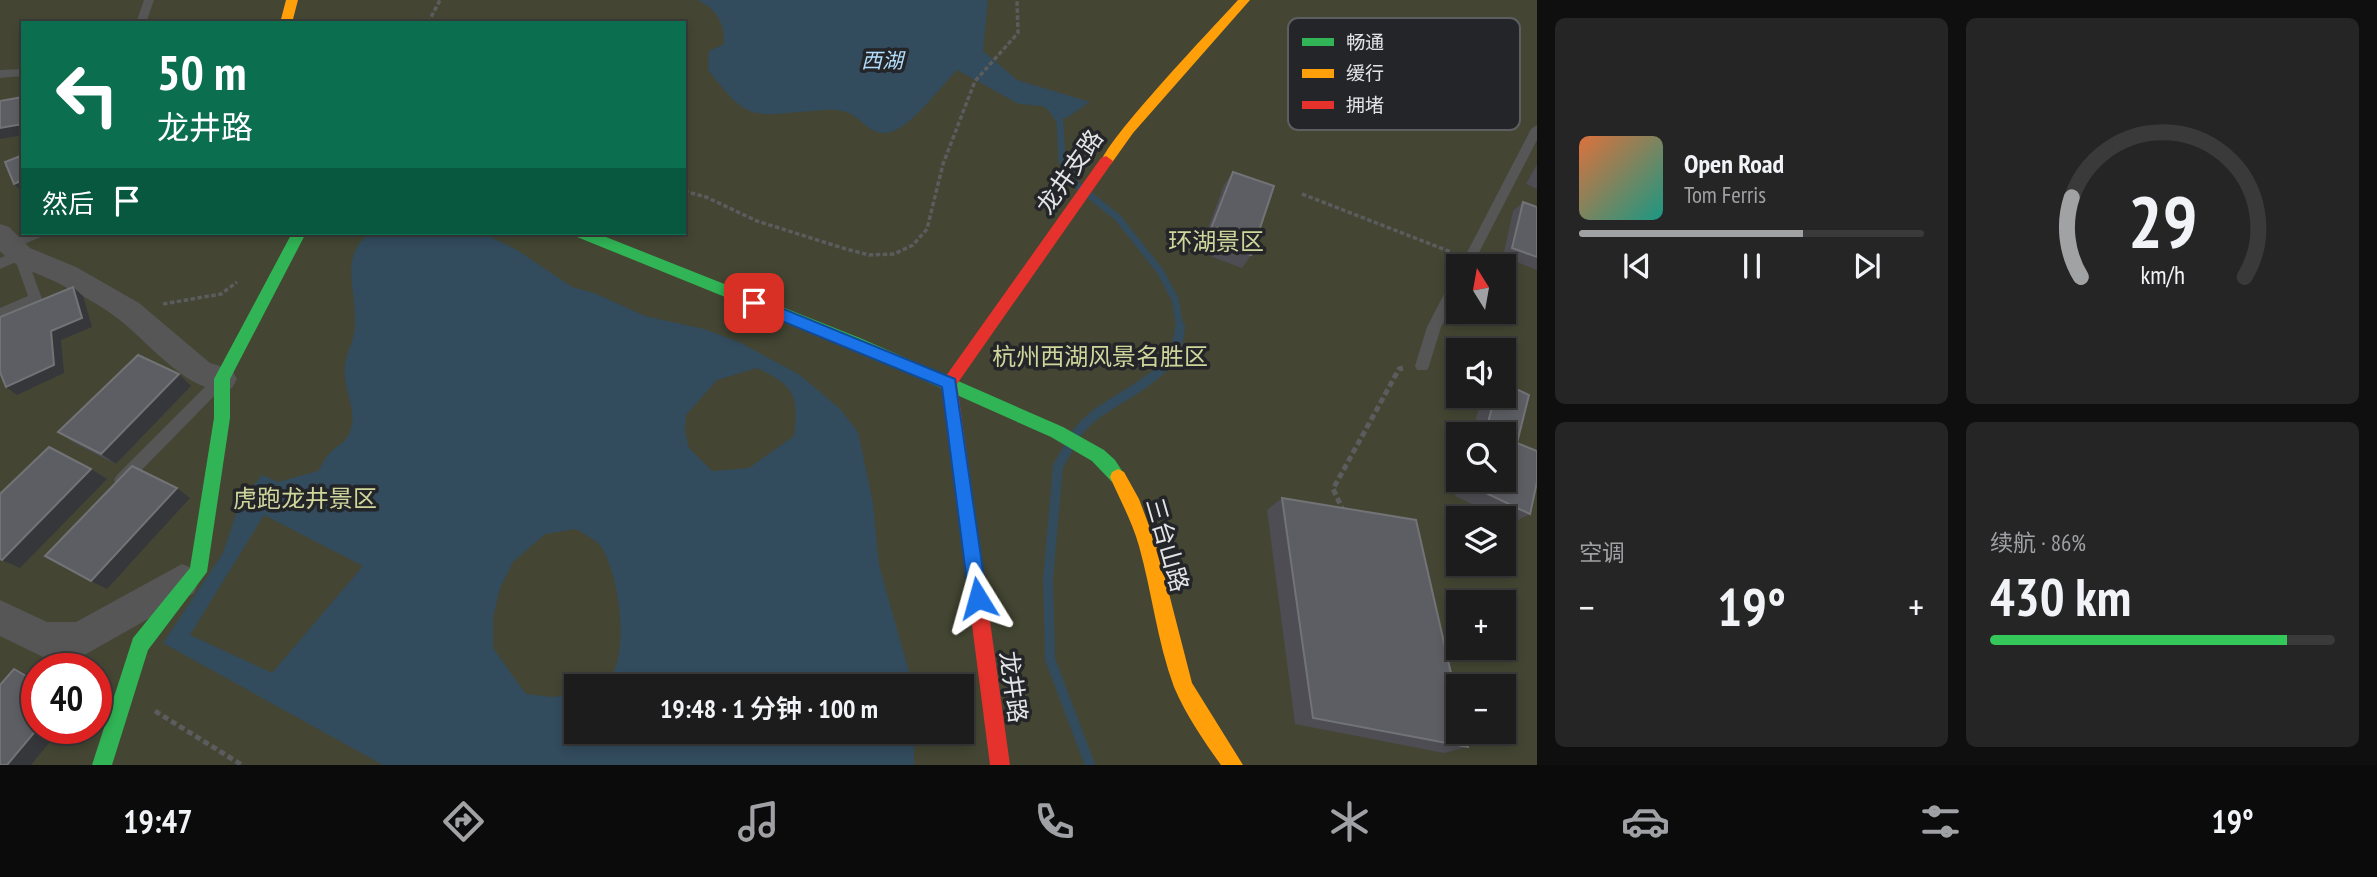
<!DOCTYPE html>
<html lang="zh">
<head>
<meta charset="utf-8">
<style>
	body { margin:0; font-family:"PT Sans Narrow","Noto Sans SC",sans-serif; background:#252526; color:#f1f3f6; height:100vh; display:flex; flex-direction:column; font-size:26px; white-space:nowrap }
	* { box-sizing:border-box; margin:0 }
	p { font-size:23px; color:#a0a1a4 }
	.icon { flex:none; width:38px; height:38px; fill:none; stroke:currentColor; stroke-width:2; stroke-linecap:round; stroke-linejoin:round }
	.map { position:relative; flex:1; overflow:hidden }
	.panel { display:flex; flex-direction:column; gap:18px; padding:18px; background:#0f0f10; width:840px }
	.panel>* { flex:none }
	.guide { position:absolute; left:21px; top:21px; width:665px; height:214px; border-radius:0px; box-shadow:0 4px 10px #0003,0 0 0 2px #3a3a3b; background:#0b6e4f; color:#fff; overflow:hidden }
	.needle { width:46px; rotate:349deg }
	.buttons { position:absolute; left:1446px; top:254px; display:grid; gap:14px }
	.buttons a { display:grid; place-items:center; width:70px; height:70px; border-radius:0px; background:#1c1c1d; box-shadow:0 4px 10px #0003,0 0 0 2px #3a3a3b; font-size:35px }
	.speed { position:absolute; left:21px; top:653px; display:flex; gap:14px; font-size:35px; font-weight:700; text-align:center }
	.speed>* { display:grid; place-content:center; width:91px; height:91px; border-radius:50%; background:#1c1c1d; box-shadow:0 4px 10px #0003,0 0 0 2px #3a3a3b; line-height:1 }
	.speed .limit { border:10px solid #d22; background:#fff; color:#111 }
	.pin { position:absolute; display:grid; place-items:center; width:60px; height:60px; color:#fff; margin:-30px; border-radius:14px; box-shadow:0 4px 10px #0006 }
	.me { position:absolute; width:77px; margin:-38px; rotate:352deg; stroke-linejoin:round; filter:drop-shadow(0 0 5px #0008) }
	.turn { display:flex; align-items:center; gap:24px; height:147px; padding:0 21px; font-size:32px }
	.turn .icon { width:91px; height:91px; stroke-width:2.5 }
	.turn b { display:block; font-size:49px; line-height:60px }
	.then { display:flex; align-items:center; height:66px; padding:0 21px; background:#0003; gap:14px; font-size:26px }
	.big { font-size:52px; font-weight:600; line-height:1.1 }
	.panel .widget { flex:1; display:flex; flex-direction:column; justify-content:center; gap:10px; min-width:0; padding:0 24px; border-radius:10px; background:#252526 }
	.panel .dial { align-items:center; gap:0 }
	.dial svg { height:182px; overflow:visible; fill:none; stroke:#3a3a3b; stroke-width:7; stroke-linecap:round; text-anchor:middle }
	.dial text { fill:#f1f3f6; stroke:none }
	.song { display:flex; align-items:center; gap:21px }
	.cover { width:84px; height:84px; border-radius:10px; background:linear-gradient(135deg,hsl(20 70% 55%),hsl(170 70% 35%)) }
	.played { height:7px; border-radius:4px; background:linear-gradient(90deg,#a0a2a3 65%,#3a3a3b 65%) }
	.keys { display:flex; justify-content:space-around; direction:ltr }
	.heat { display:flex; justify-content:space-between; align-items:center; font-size:38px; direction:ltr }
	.charge { height:10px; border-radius:5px; background:linear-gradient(90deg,#34c759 86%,#3a3a3b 0) }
	.panel .tiles { flex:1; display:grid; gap:18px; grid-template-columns:repeat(2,1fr) }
	.trip { position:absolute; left:564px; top:674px; width:410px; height:70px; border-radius:0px; background:#1c1c1d; box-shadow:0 4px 10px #0003,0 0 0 2px #3a3a3b; font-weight:600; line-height:70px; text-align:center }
	.tabs { display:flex; height:112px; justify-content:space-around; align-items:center; background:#0b0b0c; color:#a0a1a4 }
	.tabs .icon { width:49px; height:49px }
	.tabs .active { color:#a0a2a3 }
	.tabs b { font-size:32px; color:#f1f3f6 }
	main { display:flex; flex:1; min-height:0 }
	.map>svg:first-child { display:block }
	.green { fill:#444633; fill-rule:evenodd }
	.water { fill:#324b5d; fill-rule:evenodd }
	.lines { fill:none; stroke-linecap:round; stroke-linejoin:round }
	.stream-far1 { stroke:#324b5d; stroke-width:7 }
	.stream { stroke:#324b5d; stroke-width:10 }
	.path-far1 { stroke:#5b5c5d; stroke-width:3.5; stroke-dasharray:4.5 2.5; stroke-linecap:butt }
	.path { stroke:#5b5c5d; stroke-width:5; stroke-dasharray:6 3.5; stroke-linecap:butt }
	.lane { fill:#565657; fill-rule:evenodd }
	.street { fill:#565657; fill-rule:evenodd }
	.fast { fill:#30b455; fill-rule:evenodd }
	.slow { fill:#ff9f0a; fill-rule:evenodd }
	.jam { fill:#e5322d; fill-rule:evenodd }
	.wall { fill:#4d4d53 }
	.shaded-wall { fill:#36373b }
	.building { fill:#5d5e63; stroke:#727377; stroke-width:2 }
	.route { fill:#1a73e8; stroke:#114b97; stroke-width:2 }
	.labels { text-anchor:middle; stroke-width:7; stroke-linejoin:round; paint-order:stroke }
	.far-water-label { font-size:21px; font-style:italic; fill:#b3ddfc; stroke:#242528 }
	.street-label { font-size:24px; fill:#e3e4e6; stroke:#242528 }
	.park-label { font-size:24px; fill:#cfd59b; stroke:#242528 }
	.key { fill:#242528; stroke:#5d5e61; stroke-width:2 }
	.key-label { font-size:19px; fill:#e3e4e6 }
</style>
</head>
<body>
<main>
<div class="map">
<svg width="1537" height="765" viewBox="0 0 1537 765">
	<rect width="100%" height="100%" fill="#252627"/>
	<!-- green -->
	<path class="green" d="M0,0H1537V765H0ZM23,23H684V233H23ZM1458,266H1503V312H1458ZM1458,350H1503V396H1458ZM1458,434H1503V480H1458ZM1458,518H1503V564H1458ZM1458,602H1503V648H1458ZM37,668H96V728H37ZM576,686H961V732H576ZM1458,686H1503V732H1458Z"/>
	<!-- water -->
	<path class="water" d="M697,0H988L983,51L1017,80L1090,102L1065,119L1042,106L1019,104L957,70C941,86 912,126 891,132C870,137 864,120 849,113C838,108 824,110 812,111C749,116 748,121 708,70L709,51L724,44C725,23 716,8 697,0Z
		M370,233H470L493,238L517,250L572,287L594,293L645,316L704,329L739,342L800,375L840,409L858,432L873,503L879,565L913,686H600C635,672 619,567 599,544C593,538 583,534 576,529L545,534L513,562L500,588L493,617V648L526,694L553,697L576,694V732H914V765H383L163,643L223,553L240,502L262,475L278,482L318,471C322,465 325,457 330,453C342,441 348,443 352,424C355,405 342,385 345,365C347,351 355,340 355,323C357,289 338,257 370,233ZM757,368C795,386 799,395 794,436L749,468L712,471L689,448L685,432L686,415L717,380ZM264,515L363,566L272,673L190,635Z"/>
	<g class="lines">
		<!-- stream-far1 -->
		<path class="stream-far1" d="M1051,108L1060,121L1062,160L1067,177L1118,218L1160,271L1175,299L1180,328"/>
		<!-- stream -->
		<path class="stream" d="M1077,433C1107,393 1178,385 1180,326
			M1070,445L1058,466L1048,579L1050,659L1090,765"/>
		<!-- path-far1 -->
		<path class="path-far1" d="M428,23L440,0
			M684,191L706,197L757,221L846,249L869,255L894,254L913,245L927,229L943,164L975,81L1018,33L1017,0
			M1302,194L1451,252
			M163,304L221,294L237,282"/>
		<!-- path -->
		<path class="path" d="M1344,512L1333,489L1399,369L1403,368
			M155,711L242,765"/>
		<!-- lane -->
		<path class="lane" d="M144,0H154L146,23H136Z
			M23,69V76L0,78V70Z
			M1537,125V140L1472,266H1460L1531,129Z
			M27,233H45L43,236L15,248H7L5,245L7,242Z
			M20,250L26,255L42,299L40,303L0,319V308L28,296L16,262L0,269V258Z
			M1458,276V294L1441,327L1429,366L1427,370H1417L1415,366L1427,327L1453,277Z
			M216,379L221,381L223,385L221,389L127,485L122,487L117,485L114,480L117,475L211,381Z"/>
		<!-- street -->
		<path class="street" d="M0,224L9,227L30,248L76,267L139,303L210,363L232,370L237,379L232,388C195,401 149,343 121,321C103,306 77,293 56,282C36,272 15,268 0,251Z
			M182,564L194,569L199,581L194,593L79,658H45L0,636V600L47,622H76Z"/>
		<!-- fast -->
		<path class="fast" d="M292,233H306L230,379V418L207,572L148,650L112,765H92L133,638L190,568L214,418V379Z
			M575,233H596L860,338L1063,427L1104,450L1115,460L1126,477L1124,482L1118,485L1112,482L1092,461L1051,437L849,347L577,237Z"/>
		<!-- slow -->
		<path class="slow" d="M286,0H298L292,23H280Z
			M1238,0H1250L1133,133L1111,164H1101C1098,148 1219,21 1238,0Z
			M1118,469L1124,472L1139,499L1157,547L1192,683L1243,765H1221C1203,740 1186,715 1174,687C1157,641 1152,592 1139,546C1132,521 1120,500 1110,477L1112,472Z"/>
		<!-- jam -->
		<path class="jam" d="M1106,156L1113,161L1111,164L957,384L1010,765H990L941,383L1101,158Z"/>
	</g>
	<!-- wall -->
	<path class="wall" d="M1537,164V189L1526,184Z
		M1233,172L1251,255L1242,268L1199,252L1224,185Z
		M1523,202L1537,207V270L1503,257L1513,211Z
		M191,386L116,464L74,443L58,432Z
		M1482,396H1503L1517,443L1530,514L1512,523L1455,496L1460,480H1503V434H1472Z
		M1282,498L1468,747L1444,753L1295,724L1267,510Z"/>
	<!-- shaded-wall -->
	<path class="shaded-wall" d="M23,124V135L0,139V128Z
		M23,180V193L14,184Z
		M73,287L83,296L92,327L61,340L64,373L17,395L6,387L51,331Z
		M179,374L191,386L116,464L101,454Z
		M91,469L107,479L20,568L2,560Z
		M177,488L190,498L107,589L91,581Z
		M14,669L37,678V682Z
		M38,728H61L31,765H7Z"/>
	<!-- building -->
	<path class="building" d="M23,97V124L0,128V101Z
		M23,155V180L14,184L5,162Z
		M1233,172L1274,186L1251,255L1207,239Z
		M1523,202L1537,207V257L1512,248Z
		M73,287L82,318L51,331L54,365L6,387L0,372V317Z
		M138,355L179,374L101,454L58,432Z
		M1503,383L1529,395L1517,443L1537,451V482L1530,514L1471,486L1473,480H1503V434H1485L1495,396H1503Z
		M49,447L91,469L2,560L0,559V494Z
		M132,466L177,488L91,581L45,556Z
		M1282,498L1416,520L1458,704V732H1464L1468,747L1313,718Z
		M14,669L37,682L38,728L7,765H0V685Z"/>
	<!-- route -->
	<path class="route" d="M754,297L955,379L987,598L984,604L978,607L971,604L969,598L942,387L748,307L746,303L748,299Z"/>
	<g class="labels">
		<!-- far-water labels -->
		<g class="far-water-label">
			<text x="882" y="68">西湖</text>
		</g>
		<!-- street labels -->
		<g class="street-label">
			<text transform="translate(1070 172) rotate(-55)" y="8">龙井支路</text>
			<text transform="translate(1167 545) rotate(74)" y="8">三台山路</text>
			<text transform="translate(1013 687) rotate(82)" y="8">龙井路</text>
		</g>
		<!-- park labels -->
		<g class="park-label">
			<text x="1216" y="250">环湖景区</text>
			<text x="1100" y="365">杭州西湖风景名胜区</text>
			<text x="305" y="507">虎跑龙井景区</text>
		</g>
	</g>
	<!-- legend -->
	<rect x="1288" y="18" width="232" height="112" rx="10" class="key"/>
	<rect x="1302" y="38" width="32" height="8" fill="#30b455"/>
	<rect x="1302" y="69" width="32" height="9" fill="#ff9f0a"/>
	<rect x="1302" y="101" width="32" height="8" fill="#e5322d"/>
	<g class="key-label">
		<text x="1346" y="49">畅通</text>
		<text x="1346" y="80">缓行</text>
		<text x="1346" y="112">拥堵</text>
	</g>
</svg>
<div class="buttons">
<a><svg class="needle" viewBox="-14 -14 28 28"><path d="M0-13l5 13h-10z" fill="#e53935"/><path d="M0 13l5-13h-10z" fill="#a0a1a4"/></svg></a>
<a><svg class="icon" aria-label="sound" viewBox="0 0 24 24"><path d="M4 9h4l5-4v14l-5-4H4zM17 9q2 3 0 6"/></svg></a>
<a><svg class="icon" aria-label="search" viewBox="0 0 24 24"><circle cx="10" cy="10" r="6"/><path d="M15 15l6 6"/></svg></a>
<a><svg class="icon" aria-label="layers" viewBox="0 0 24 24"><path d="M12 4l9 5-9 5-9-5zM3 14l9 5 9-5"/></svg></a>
<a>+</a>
<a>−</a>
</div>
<div class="speed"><div class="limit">40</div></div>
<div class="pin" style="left:754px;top:303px;background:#d93025"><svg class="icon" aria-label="arrive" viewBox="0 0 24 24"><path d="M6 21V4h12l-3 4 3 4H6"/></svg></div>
<svg class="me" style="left:978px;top:598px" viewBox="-20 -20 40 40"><path d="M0-17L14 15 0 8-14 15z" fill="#1a73e8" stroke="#fff" stroke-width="4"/></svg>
<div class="trip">19:48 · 1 分钟 · 100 m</div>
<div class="guide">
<div class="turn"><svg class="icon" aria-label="left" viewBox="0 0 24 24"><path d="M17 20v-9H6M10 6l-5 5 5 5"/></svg><div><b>50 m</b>龙井路</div></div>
<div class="then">然后<svg class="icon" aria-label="arrive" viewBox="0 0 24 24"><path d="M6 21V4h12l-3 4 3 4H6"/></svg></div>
</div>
</div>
<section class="panel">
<div class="tiles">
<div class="widget">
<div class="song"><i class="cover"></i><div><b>Open Road</b><p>Tom Ferris</p></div></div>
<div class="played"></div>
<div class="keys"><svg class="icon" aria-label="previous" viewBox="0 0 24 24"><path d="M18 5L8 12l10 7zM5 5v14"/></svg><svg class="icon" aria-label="pause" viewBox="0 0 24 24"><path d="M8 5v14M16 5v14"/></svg><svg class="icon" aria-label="next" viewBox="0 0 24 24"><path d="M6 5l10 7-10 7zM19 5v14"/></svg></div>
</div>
<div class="widget dial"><svg viewBox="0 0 100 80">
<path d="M14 69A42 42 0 1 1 86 69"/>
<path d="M14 69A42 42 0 0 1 10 34" stroke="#a0a2a3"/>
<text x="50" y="56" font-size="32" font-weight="700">29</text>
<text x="50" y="72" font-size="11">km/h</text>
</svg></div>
<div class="widget"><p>空调</p>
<div class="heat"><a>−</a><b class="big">19°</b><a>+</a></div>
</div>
<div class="widget"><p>续航 · 86%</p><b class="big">430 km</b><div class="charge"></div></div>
</div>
</section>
</main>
<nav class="tabs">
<b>19:47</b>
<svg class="icon active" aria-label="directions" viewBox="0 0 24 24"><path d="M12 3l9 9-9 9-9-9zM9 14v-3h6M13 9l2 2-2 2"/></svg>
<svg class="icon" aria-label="music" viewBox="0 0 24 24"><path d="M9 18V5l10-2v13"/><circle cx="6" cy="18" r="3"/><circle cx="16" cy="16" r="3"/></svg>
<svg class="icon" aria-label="phone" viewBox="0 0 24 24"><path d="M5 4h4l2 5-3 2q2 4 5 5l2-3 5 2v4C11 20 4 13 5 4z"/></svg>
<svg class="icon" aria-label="climate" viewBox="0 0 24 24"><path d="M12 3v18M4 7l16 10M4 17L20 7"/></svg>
<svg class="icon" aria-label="car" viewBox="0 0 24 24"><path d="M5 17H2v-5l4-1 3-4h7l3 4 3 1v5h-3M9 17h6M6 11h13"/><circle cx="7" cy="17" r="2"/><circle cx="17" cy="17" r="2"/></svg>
<svg class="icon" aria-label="filters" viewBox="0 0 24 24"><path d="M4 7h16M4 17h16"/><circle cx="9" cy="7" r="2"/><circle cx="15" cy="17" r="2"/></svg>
<b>19°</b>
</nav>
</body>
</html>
